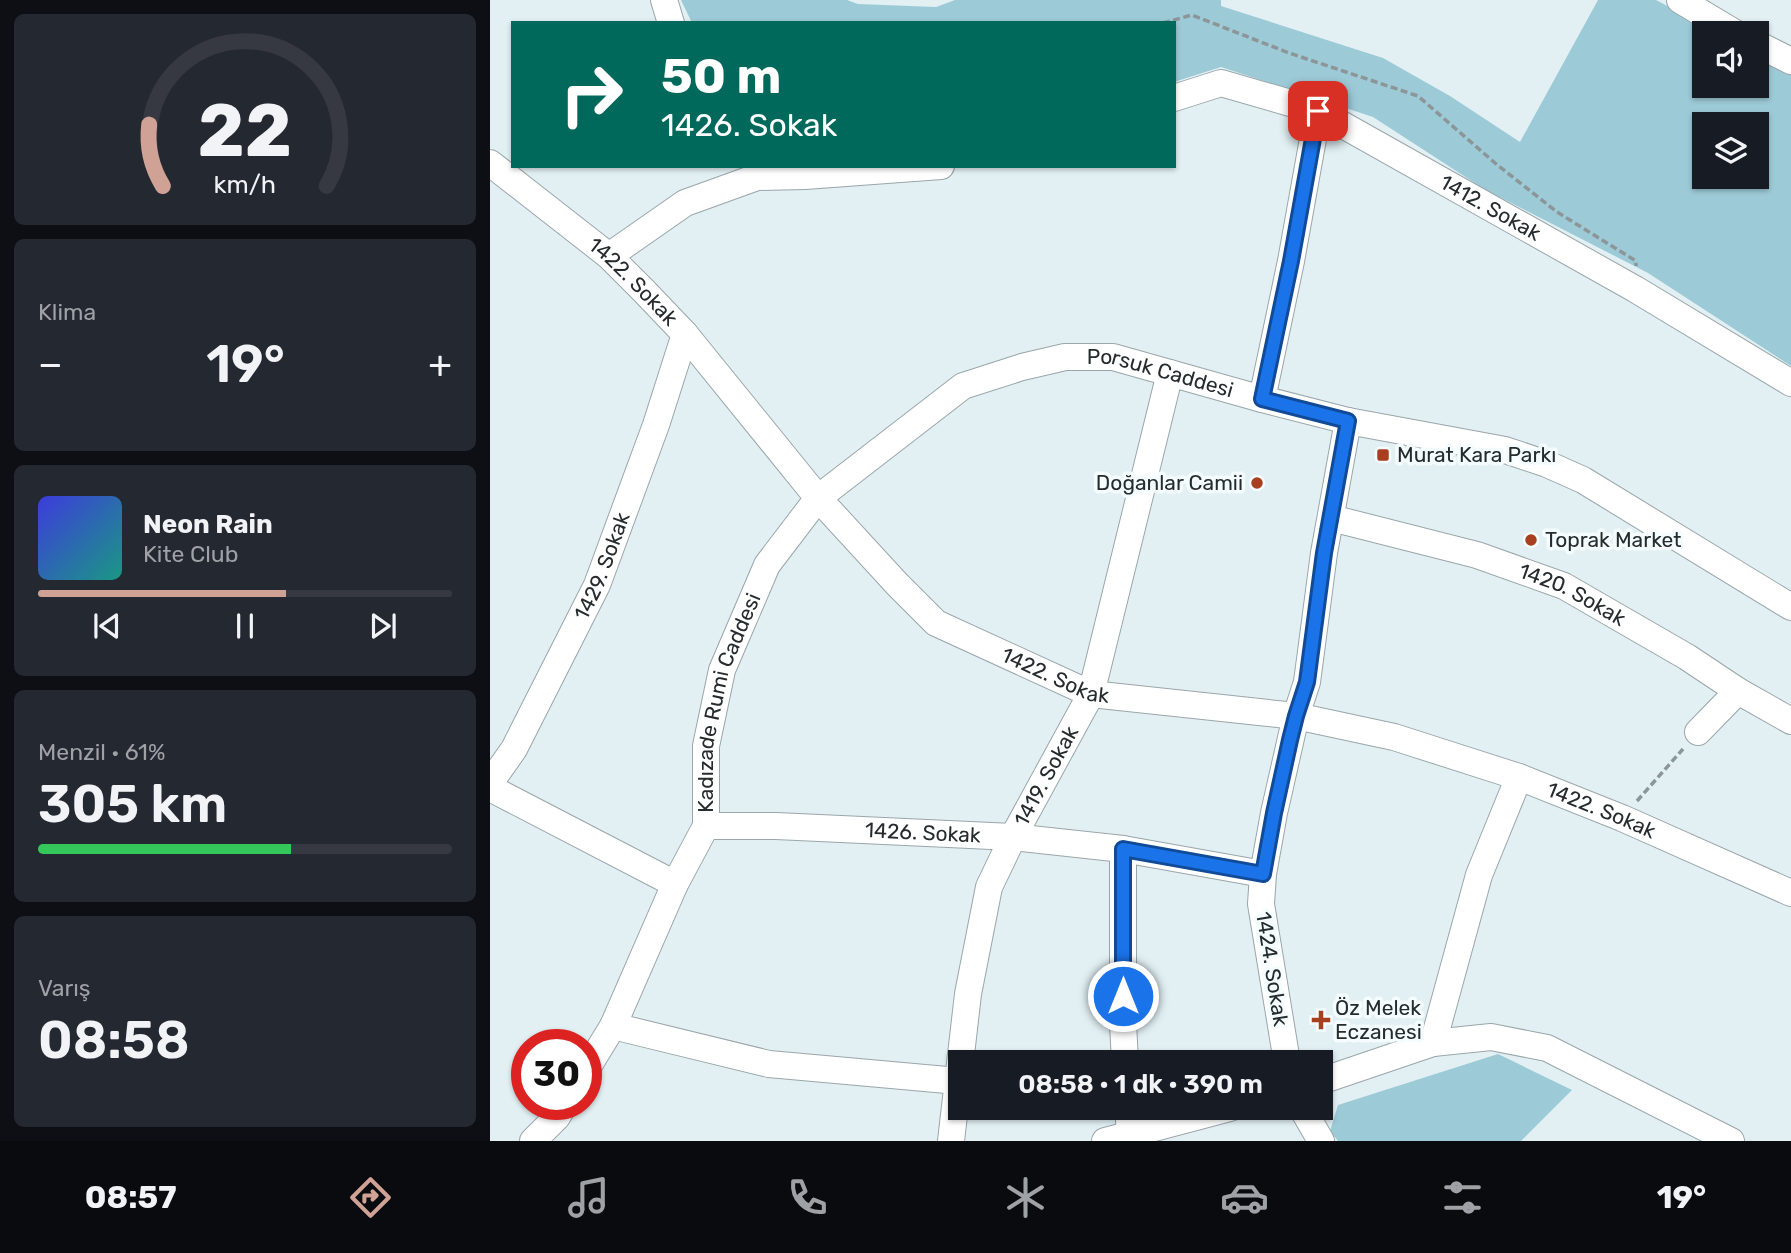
<!DOCTYPE html>
<html lang="tr">
<head>
<meta charset="utf-8">
<style>
	body { margin:0; font-family:Rubik,sans-serif; background:#242831; color:#f1f3f6; height:100vh; display:flex; flex-direction:column; font-size:26px; white-space:nowrap }
	* { box-sizing:border-box; margin:0 }
	p { font-size:23px; color:#9ea1a6 }
	.icon { flex:none; width:38px; height:38px; fill:none; stroke:currentColor; stroke-width:2; stroke-linecap:round; stroke-linejoin:round }
	.map { position:relative; flex:1; overflow:hidden }
	.details { display:flex; flex-direction:column; gap:14px; padding:14px; background:#0d0f14; width:490px }
	.details>* { flex:none }
	.hud { position:absolute; left:21px; top:21px; width:665px; height:147px; border-radius:0px; box-shadow:0 2px 5px #0004; background:#00695c; color:#fff; overflow:hidden }
	.controls { position:absolute; left:1202px; top:21px; display:grid; gap:14px }
	.controls a { display:grid; place-items:center; width:77px; height:77px; border-radius:0px; background:#171b24; box-shadow:0 2px 5px #0004; font-size:35px }
	.speed { position:absolute; left:21px; top:1029px; display:flex; gap:14px; font-size:35px; font-weight:700; text-align:center }
	.speed>* { display:grid; place-content:center; width:91px; height:91px; border-radius:50%; background:#171b24; box-shadow:0 2px 5px #0004; line-height:1 }
	.speed .limit { border:10px solid #d22; background:#fff; color:#111 }
	.pin { position:absolute; display:grid; place-items:center; width:60px; height:60px; color:#fff; margin:-30px; border-radius:14px; box-shadow:0 4px 10px #0006 }
	.me { position:absolute; width:77px; margin:-38px; rotate:0deg; stroke-linejoin:round; filter:drop-shadow(0 0 5px #0008) }
	.turn { display:flex; align-items:center; gap:24px; height:147px; padding:0 35px; font-size:32px }
	.turn .icon { width:91px; height:91px; stroke-width:2.5 }
	.turn b { display:block; font-size:49px; line-height:60px }
	.big { font-size:52px; font-weight:600; line-height:1.1 }
	.details .widget { flex:1; display:flex; flex-direction:column; justify-content:center; gap:10px; min-width:0; padding:0 24px; border-radius:10px; background:#242831 }
	.details .dial { align-items:center; gap:0 }
	.dial svg { height:182px; overflow:visible; fill:none; stroke:#363941; stroke-width:7; stroke-linecap:round; text-anchor:middle }
	.dial text { fill:#f1f3f6; stroke:none }
	.song { display:flex; align-items:center; gap:21px }
	.cover { width:84px; height:84px; border-radius:10px; background:linear-gradient(135deg,hsl(240 70% 55%),hsl(170 70% 35%)) }
	.played { height:7px; border-radius:4px; background:linear-gradient(90deg,#d0a296 60%,#363941 60%) }
	.keys { display:flex; justify-content:space-around; direction:ltr }
	.heat { display:flex; justify-content:space-between; align-items:center; font-size:38px; direction:ltr }
	.charge { height:10px; border-radius:5px; background:linear-gradient(90deg,#34c759 61%,#363941 0) }
	.trip { position:absolute; left:458px; top:1050px; width:385px; height:70px; border-radius:0px; background:#171b24; box-shadow:0 2px 5px #0004; font-weight:600; line-height:70px; text-align:center }
	.tabs { display:flex; height:112px; justify-content:space-around; align-items:center; background:#090b0e; color:#9ea1a6 }
	.tabs .icon { width:49px; height:49px }
	.tabs .active { color:#d0a296 }
	.tabs b { font-size:32px; color:#f1f3f6 }
	main { display:flex; flex:1; min-height:0 }
	.map>svg:first-child { display:block }
	.green { fill:#9dcad7; fill-rule:evenodd }
	.lines { fill:none; stroke-linecap:round; stroke-linejoin:round }
	.minor-casing { stroke:#99a6aa; stroke-width:28 }
	.path { stroke:#8c9699; stroke-width:3.5; stroke-dasharray:7 3.5; stroke-linecap:butt }
	.minor { stroke:#fff; stroke-width:26 }
	.route-casing { stroke:#114b97; stroke-width:18 }
	.route { stroke:#1a73e8; stroke-width:12 }
	.poi-dot { fill:#a84020; stroke:#f4fcfe; stroke-width:2.5 }
	.labels { text-anchor:middle; stroke-width:7; stroke-linejoin:round; paint-order:stroke }
	.street-label { font-size:21px; fill:#262b2d; stroke:#f4fcfe }
	.poi-label { font-size:21px; fill:#262b2d; stroke:#f4fcfe; text-anchor:start }
</style>
</head>
<body>
<main>
<section class="details">
<div class="widget dial"><svg viewBox="0 0 100 80">
<path d="M14 69A42 42 0 1 1 86 69"/>
<path d="M14 69A42 42 0 0 1 8 42" stroke="#d0a296"/>
<text x="50" y="56" font-size="32" font-weight="700">22</text>
<text x="50" y="72" font-size="11">km/h</text>
</svg></div>
<div class="widget"><p>Klima</p>
<div class="heat"><a>−</a><b class="big">19°</b><a>+</a></div>
</div>
<div class="widget">
<div class="song"><i class="cover"></i><div><b>Neon Rain</b><p>Kite Club</p></div></div>
<div class="played"></div>
<div class="keys"><svg class="icon" aria-label="previous" viewBox="0 0 24 24"><path d="M18 5L8 12l10 7zM5 5v14"/></svg><svg class="icon" aria-label="pause" viewBox="0 0 24 24"><path d="M8 5v14M16 5v14"/></svg><svg class="icon" aria-label="next" viewBox="0 0 24 24"><path d="M6 5l10 7-10 7zM19 5v14"/></svg></div>
</div>
<div class="widget"><p>Menzil · 61%</p><b class="big">305 km</b><div class="charge"></div></div>
<div class="widget"><p>Varış</p><b class="big">08:58</b></div>
</section>
<div class="map">
<svg width="1301" height="1141" viewBox="0 0 1301 1141">
	<rect width="100%" height="100%" fill="#e2f0f4"/>
	<!-- green -->
	<path class="green" d="M191,0H357L368,4L446,7L465,0H731V6L893,58L960,96L1030,142L1108,0H1166L1229,33H1214V86H1267V53L1301,71V366L1158,273L994,189L883,117L731,67L684,82V23H202ZM1214,124H1267V177H1214Z
		M1008,1054L1082,1090L1031,1141H848L840,1131L848,1105Z"/>
	<g class="lines">
		<defs>
			<g id="minor">
				<path d="M174,0L181,23"/>
				<path d="M1190,0L1245,33"/>
				<path d="M1267,44L1301,61"/>
				<path id="s1" d="M684,98L731,83L828,111L1145,289L1301,383"/>
				<path id="s2" d="M0,163L119,256L154,291L195,334L328,498L407,584L446,623L601,694L806,716L904,737L1029,777L1132,818L1301,893"/>
				<path d="M119,256L195,203L267,177L315,176L451,166"/>
				<path d="M772,399L801,261L828,111"/>
				<path id="s3" d="M841,518L987,555L1074,586L1197,657L1248,691L1301,721"/>
				<path d="M1208,732L1248,691"/>
				<path id="s4" d="M0,783L24,749L107,585L166,425L195,334"/>
				<path d="M0,788L185,884"/>
				<path id="s5" d="M216,826H286L523,837L633,849L773,874"/>
				<path d="M633,849V1023L635,1062"/>
				<path d="M123,1026L279,1064L468,1081"/>
				<path d="M943,1043L989,875L1029,777"/>
				<path d="M797,1062L771,904L773,874L784,813L806,716L817,682L834,553L858,421"/>
				<path id="s6" d="M96,1070L123,1026L185,884L216,826V746L232,670L277,565L328,498L473,386L532,367L575,357H623L772,399L858,421L1015,450L1057,464L1093,480L1301,607"/>
				<path d="M831,1081L943,1043L1001,1037L1057,1048L1241,1141"/>
				<path d="M638,1108L640,1133"/>
				<path d="M812,1108L831,1141"/>
				<path d="M43,1141L67,1117L75,1104"/>
				<path id="s7" d="M461,1141L478,994L499,887L523,837L601,694L680,373"/>
				<path d="M615,1141L740,1108"/>
			</g>
		</defs>
		<!-- minor casing -->
		<use href="#minor" class="minor-casing"/>
		<!-- path -->
		<path class="path" d="M673,23L702,15L799,53L928,96L1005,163L1067,212L1146,261V266
			M1147,801L1193,749"/>
		<!-- minor -->
		<use href="#minor" class="minor"/>
	</g>
	<g class="lines">
		<defs>
			<path id="route" d="M633,996V849L773,874L784,813L800,740L806,716L817,682L834,553L858,421L772,399L801,261L828,111"/>
		</defs>
		<!-- route casing -->
		<use href="#route" class="route-casing"/>
		<!-- route -->
		<use href="#route" class="route"/>
	</g>
	<!-- markers -->
	<g class="poi-dot">
		<rect x="886" y="448" width="14" height="14" rx="3.5"/>
		<circle cx="767" cy="483" r="7"/>
		<circle cx="1041" cy="540" r="7"/>
		<path d="M827.5 1009.5h7v7h7v7h-7v7h-7v-7h-7v-7h7z"/>
	</g>
	<g class="labels">
		<!-- street labels -->
		<g class="street-label">
			<text dy="7" stroke="none"><textPath href="#s1" startOffset="348">1412. Sokak</textPath></text>
			<text dy="7" stroke="none"><textPath href="#s2" startOffset="186">1422. Sokak</textPath></text>
			<text dy="7" stroke="none"><textPath href="#s6" startOffset="1015">Porsuk Caddesi</textPath></text>
			<text dy="7" stroke="none"><textPath href="#s4" startOffset="245">1429. Sokak</textPath></text>
			<text dy="7" stroke="none"><textPath href="#s3" startOffset="254">1420. Sokak</textPath></text>
			<text dy="7" stroke="none"><textPath href="#s2" startOffset="774">1422. Sokak</textPath></text>
			<text dy="7" stroke="none"><textPath href="#s6" startOffset="399">Kadızade Rumi Caddesi</textPath></text>
			<text dy="7" stroke="none"><textPath href="#s7" startOffset="382">1419. Sokak</textPath></text>
			<text dy="7" stroke="none"><textPath href="#s2" startOffset="1340">1422. Sokak</textPath></text>
			<text dy="7" stroke="none"><textPath href="#s5" startOffset="217">1426. Sokak</textPath></text>
			<text transform="translate(782 969) rotate(81)" y="7">1424. Sokak</text>
		</g>
		<!-- poi labels -->
		<g class="poi-label">
			<text x="907" y="462">Murat Kara Parkı</text>
			<text x="753" y="490" text-anchor="end">Doğanlar Camii</text>
			<text x="1055" y="547">Toprak Market</text>
			<text x="845" y="1015">Öz Melek<tspan x="845" dy="24">Eczanesi</tspan></text>
		</g>
	</g>
</svg>
<div class="controls">
<a><svg class="icon" aria-label="sound" viewBox="0 0 24 24"><path d="M4 9h4l5-4v14l-5-4H4zM17 9q2 3 0 6"/></svg></a>
<a><svg class="icon" aria-label="layers" viewBox="0 0 24 24"><path d="M12 4l9 5-9 5-9-5zM3 14l9 5 9-5"/></svg></a>
</div>
<div class="speed"><div class="limit">30</div></div>
<div class="pin" style="left:828px;top:111px;background:#d93025"><svg class="icon" aria-label="arrive" viewBox="0 0 24 24"><path d="M6 21V4h12l-3 4 3 4H6"/></svg></div>
<svg class="me" style="left:633px;top:996px" viewBox="-20 -20 40 40"><circle r="17" fill="#1a73e8" stroke="#fff" stroke-width="3"/><path d="M0-11L8 9 0 5-8 9z" fill="#fff"/></svg>
<div class="trip">08:58 · 1 dk · 390 m</div>
<div class="hud">
<div class="turn"><svg class="icon" aria-label="right" viewBox="0 0 24 24"><path d="M7 20v-9h11M14 6l5 5-5 5"/></svg><div><b>50 m</b>1426. Sokak</div></div>
</div>
</div>
</main>
<nav class="tabs">
<b>08:57</b>
<svg class="icon active" aria-label="directions" viewBox="0 0 24 24"><path d="M12 3l9 9-9 9-9-9zM9 14v-3h6M13 9l2 2-2 2"/></svg>
<svg class="icon" aria-label="music" viewBox="0 0 24 24"><path d="M9 18V5l10-2v13"/><circle cx="6" cy="18" r="3"/><circle cx="16" cy="16" r="3"/></svg>
<svg class="icon" aria-label="phone" viewBox="0 0 24 24"><path d="M5 4h4l2 5-3 2q2 4 5 5l2-3 5 2v4C11 20 4 13 5 4z"/></svg>
<svg class="icon" aria-label="climate" viewBox="0 0 24 24"><path d="M12 3v18M4 7l16 10M4 17L20 7"/></svg>
<svg class="icon" aria-label="car" viewBox="0 0 24 24"><path d="M5 17H2v-5l4-1 3-4h7l3 4 3 1v5h-3M9 17h6M6 11h13"/><circle cx="7" cy="17" r="2"/><circle cx="17" cy="17" r="2"/></svg>
<svg class="icon" aria-label="filters" viewBox="0 0 24 24"><path d="M4 7h16M4 17h16"/><circle cx="9" cy="7" r="2"/><circle cx="15" cy="17" r="2"/></svg>
<b>19°</b>
</nav>
</body>
</html>
